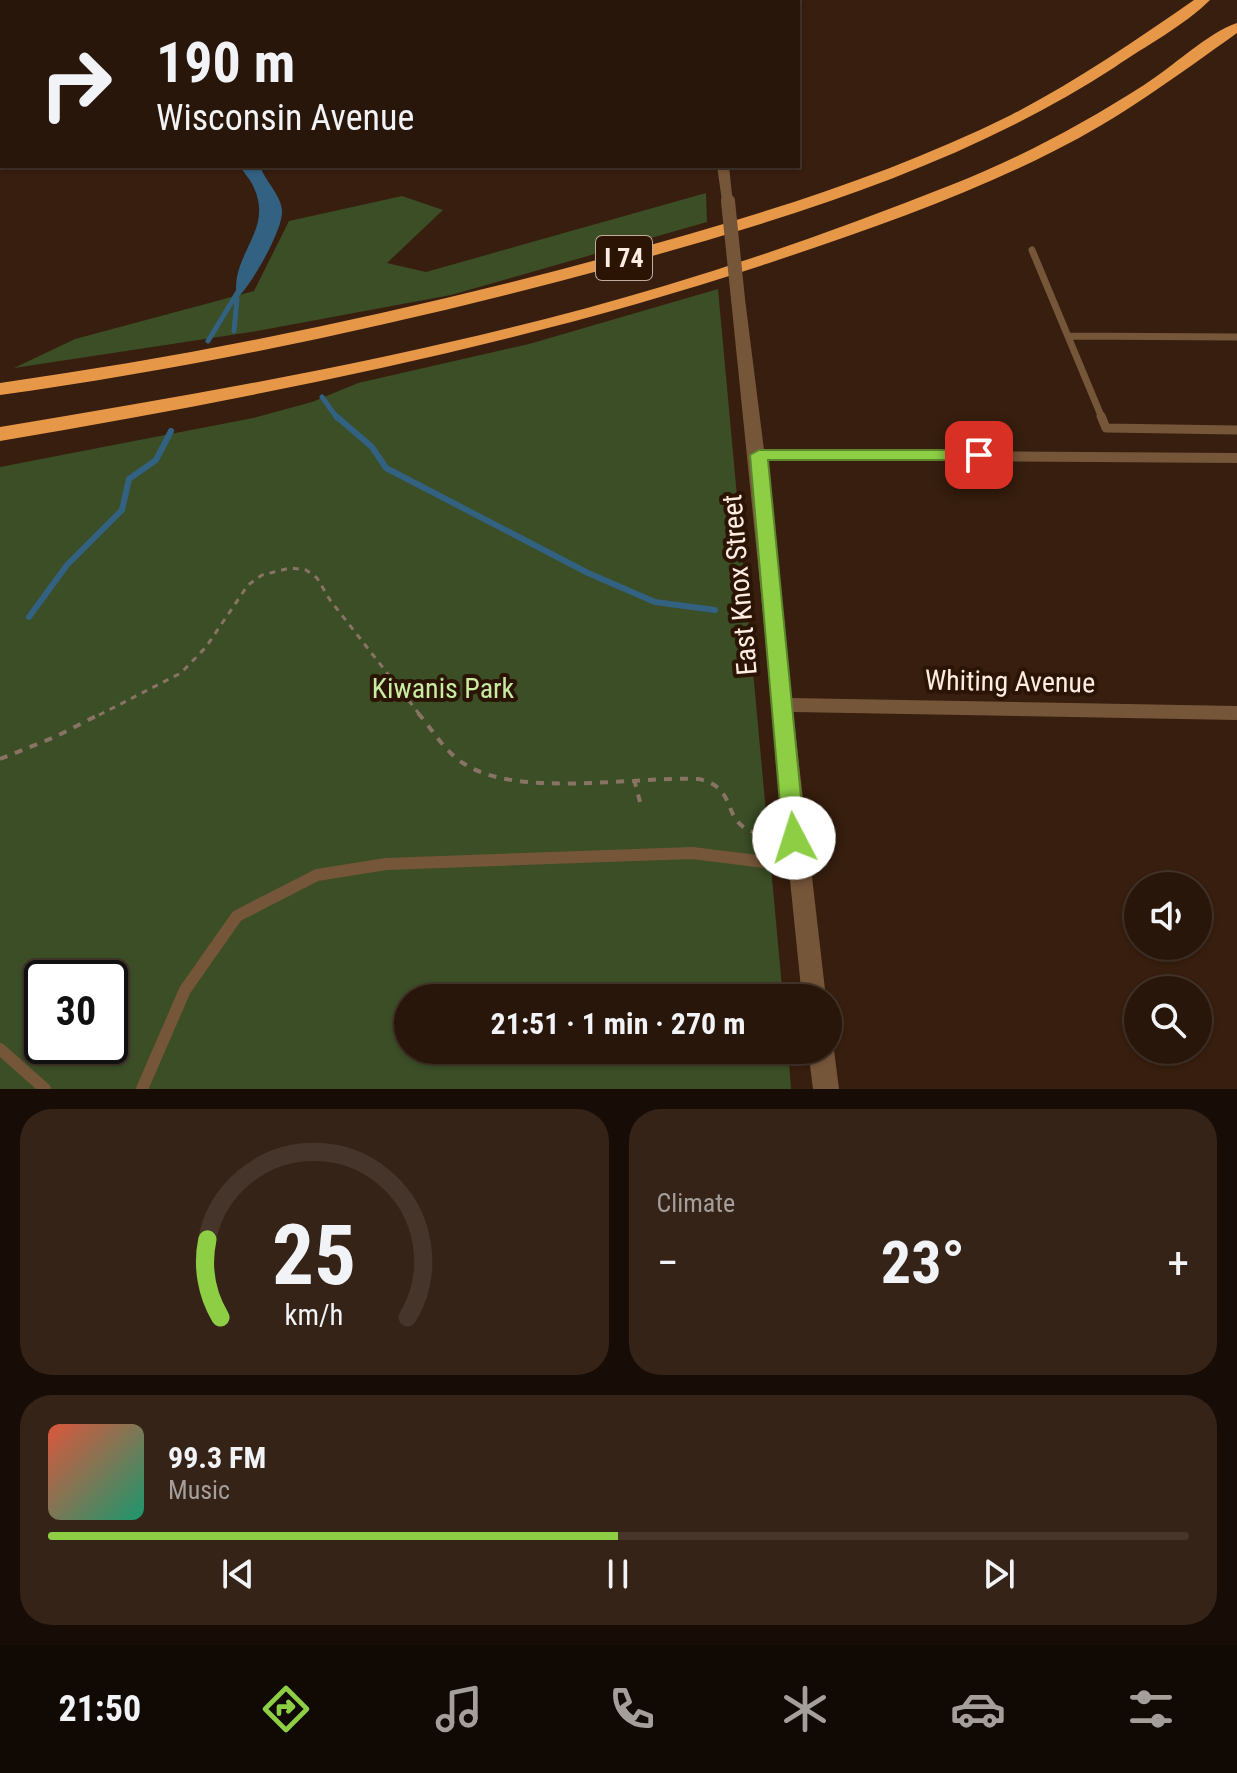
<!DOCTYPE html>
<html lang="en">
<head>
<meta charset="utf-8">
<style>
	body { margin:0; font-family:"Roboto Condensed",sans-serif; background:#352318; color:#f1f3f6; height:100vh; display:flex; flex-direction:column; font-size:30px; white-space:nowrap }
	* { box-sizing:border-box; margin:0 }
	p { font-size:26px; color:#a59f9c }
	.icon { flex:none; width:44px; height:44px; fill:none; stroke:currentColor; stroke-width:2; stroke-linecap:round; stroke-linejoin:round }
	.map { position:relative; height:1089px; overflow:hidden }
	.panel { display:flex; flex-direction:column; gap:20px; padding:20px; background:#170c06; flex:1 }
	.panel>* { flex:none }
	.guide { position:absolute; left:0px; top:0px; width:800px; height:168px; box-shadow:0 2px 6px #0004,0 0 0 2px #45352b; background:#29160a; color:#f1f3f6; overflow:hidden }
	.buttons { position:absolute; left:1124px; top:872px; display:grid; gap:16px }
	.buttons a { display:grid; place-items:center; width:88px; height:88px; border-radius:50%; background:#29160a; box-shadow:0 2px 6px #0004,0 0 0 2px #45352b; font-size:40px }
	.speed { position:absolute; left:24px; top:960px; display:flex; gap:16px; font-size:40px; font-weight:700; text-align:center }
	.speed>* { display:grid; place-content:center; width:104px; height:104px; border-radius:50%; background:#29160a; box-shadow:0 2px 6px #0004,0 0 0 2px #45352b; line-height:1 }
	.speed .limit { border:4px solid #111; border-radius:12px; background:#fff; color:#111 }
	.pin { position:absolute; display:grid; place-items:center; width:68px; height:68px; color:#fff; margin:-34px; border-radius:16px; box-shadow:0 4px 12px #0006 }
	.me { position:absolute; width:88px; margin:-44px; rotate:355deg; stroke-linejoin:round; filter:drop-shadow(0 0 6px #0008) }
	.turn { display:flex; align-items:center; gap:28px; height:168px; padding:0 24px; font-size:36px }
	.turn .icon { width:104px; height:104px; stroke-width:2.5 }
	.turn b { display:block; font-size:56px; line-height:68px }
	.big { font-size:60px; font-weight:700; line-height:1.1 }
	.panel .tile { flex:1; display:flex; flex-direction:column; justify-content:center; gap:12px; min-width:0; padding:0 28px; border-radius:32px; background:#352318 }
	.panel .dial { align-items:center; gap:0 }
	.dial svg { height:208px; overflow:visible; fill:none; stroke:#45352b; stroke-width:7; stroke-linecap:round; text-anchor:middle }
	.dial text { fill:#f1f3f6; stroke:none }
	.song { display:flex; align-items:center; gap:24px }
	.cover { width:96px; height:96px; border-radius:12px; background:linear-gradient(135deg,hsl(10 70% 55%),hsl(160 70% 35%)) }
	.played { height:8px; border-radius:4px; background:linear-gradient(90deg,#8dce44 50%,#45352b 50%) }
	.keys { display:flex; justify-content:space-around; direction:ltr }
	.heat { display:flex; justify-content:space-between; align-items:center; font-size:44px; direction:ltr }
	.panel .tiles { flex:1; display:grid; gap:20px; grid-template-columns:1fr 1fr }
	.tile:last-child { grid-column:span 2 }
	.trip { position:absolute; left:394px; top:984px; width:448px; height:80px; border-radius:40px; background:#29160a; box-shadow:0 2px 6px #0004,0 0 0 2px #45352b; font-weight:700; line-height:80px; text-align:center }
	.dock { display:flex; height:128px; justify-content:space-around; align-items:center; background:#100904; color:#a59f9c }
	.dock .icon { width:56px; height:56px }
	.dock .selected { color:#8dce44 }
	.dock b { font-size:36px; color:#f1f3f6 }
	.map>svg:first-child { display:block }
	.green { fill:#3b4e26; fill-rule:evenodd }
	.water { fill:#336182 }
	.lines { fill:none; stroke-linecap:round; stroke-linejoin:round }
	.stream-far1 { stroke:#336182; stroke-width:5 }
	.stream { stroke:#336182; stroke-width:6 }
	.path-far1 { stroke:#897365; stroke-width:3; stroke-dasharray:6 6; stroke-linecap:butt }
	.path { stroke:#897365; stroke-width:4; stroke-dasharray:8 8; stroke-linecap:butt }
	.service-far2 { stroke:#765639; stroke-width:7 }
	.service-far1 { stroke:#765639; stroke-width:9 }
	.service { stroke:#765639; stroke-width:12 }
	.minor { fill:#765639; fill-rule:evenodd }
	.motorway { fill:#e69747; fill-rule:evenodd }
	.minor-bridge { stroke:#765639; stroke-width:14 }
	.route { fill:#8dce44; stroke:#5c862c; stroke-width:2 }
	.labels { text-anchor:middle; stroke-width:8; stroke-linejoin:round; paint-order:stroke }
	.shield { fill:#2c1405; stroke:#bfaba0; stroke-width:2 }
	.shield-label { font-size:26px; font-weight:bold; fill:#feece2 }
	.street-label { font-size:28px; fill:#feece2; stroke:#2c1405 }
	.park-label { font-size:28px; fill:#c7eca2; stroke:#2c1405 }
</style>
</head>
<body>
<div class="map">
<svg width="1237" height="1089" viewBox="0 0 1237 1089">
	<rect width="100%" height="100%" fill="#371e0e"/>
	<!-- green -->
	<path class="green" d="M706,193L707,222L451,295L257,331L14,368L75,339L254,291L289,221L402,196L443,210L387,263L426,272Z
		M718,289L783,998H408V1050H788L791,1089H0V467L253,418L312,402L358,383L529,344ZM42,978H110V1046H42Z"/>
	<!-- water -->
	<path class="water" d="M240,166H260C265,181 281,195 282,210C284,228 251,286 237,298C229,255 274,231 254,188C251,180 244,173 240,166Z"/>
	<g class="lines">
		<!-- stream-far1 -->
		<path class="stream-far1" d="M234,331L237,299
			M208,341L239,290
			M322,397L337,418"/>
		<!-- stream -->
		<path class="stream" d="M336,416L372,447L386,468L588,573L655,602L715,610
			M29,617L67,565L122,510L129,479L156,460L171,431"/>
		<!-- path-far1 -->
		<path class="path-far1" d="M99,715L181,673L206,647L248,585L262,575L290,568L306,570L317,578L330,600L420,715"/>
		<!-- path -->
		<path class="path" d="M418,713C432,729 445,752 463,763C516,799 635,776 699,779C746,790 712,831 774,836
			M0,759L55,737L102,713
			M634,779L640,802"/>
		<!-- service-far2 -->
		<path class="service-far2" d="M1032,250L1102,418
			M1068,336L1237,337"/>
		<!-- service-far1 -->
		<path class="service-far1" d="M1101,416L1106,428L1237,430"/>
		<!-- service -->
		<path class="service" d="M0,1049L45,1089
			M142,1089L185,990L237,916L317,875L386,864L692,853L797,866"/>
		<!-- minor -->
		<path class="minor" d="M697,0H707V2H697Z
			M0,63H2V71H0Z
			M0,145H2V153H0Z
			M717,166H729L733,204L722,201Z
			M738,295L745,299L764,450L1237,453V463L766,460L791,698L1237,706V720L793,712L826,998H802L731,299Z
			M828,1041L834,1050L839,1089H813L808,1050H828Z"/>
		<!-- motorway -->
		<path class="motorway" d="M1194,0H1210C1184,26 1145,46 1115,67C963,166 786,219 613,267C411,322 207,366 0,395V383C204,354 405,312 604,258C742,220 882,179 1011,115C1075,82 1135,41 1194,0Z
			M1237,23V33C1178,75 1119,119 1054,151C966,196 871,229 778,260C524,345 263,396 0,441V427C223,390 447,351 664,286C761,257 857,222 951,185C1018,159 1083,124 1144,85C1171,68 1209,32 1237,23Z"/>
		<!-- minor-bridge -->
		<path class="minor-bridge" d="M728,201L738,299"/>
	</g>
	<!-- route -->
	<path class="route" d="M759,450H979L987,455L979,460H768L805,838L802,844L794,847L786,844L783,838L750,455Z"/>
	<g class="labels">
		<!-- shield labels -->
		<rect class="shield" x="596" y="236" width="56" height="44" rx="6"/>
		<g class="shield-label">
			<text x="624" y="267">I 74</text>
		</g>
		<!-- street labels -->
		<g class="street-label">
			<text transform="translate(739 585) rotate(-95)" y="10">East Knox Street</text>
			<text transform="translate(1010 681) rotate(1)" y="10">Whiting Avenue</text>
		</g>
		<!-- park labels -->
		<g class="park-label">
			<text x="443" y="698">Kiwanis Park</text>
		</g>
	</g>
</svg>
<div class="buttons">
<a><svg class="icon" aria-label="sound" viewBox="0 0 24 24"><path d="M4 9h4l5-4v14l-5-4H4zM17 9q2 3 0 6"/></svg></a>
<a><svg class="icon" aria-label="search" viewBox="0 0 24 24"><circle cx="10" cy="10" r="6"/><path d="M15 15l6 6"/></svg></a>
</div>
<div class="speed"><div class="limit">30</div></div>
<div class="pin" style="left:979px;top:455px;background:#d93025"><svg class="icon" aria-label="arrive" viewBox="0 0 24 24"><path d="M6 21V4h12l-3 4 3 4H6"/></svg></div>
<svg class="me" style="left:794px;top:838px" viewBox="-20 -20 40 40"><circle r="19" fill="#fff"/><path d="M0-13L10 11 0 6-10 11z" fill="#8dce44"/></svg>
<div class="trip">21:51 · 1 min · 270 m</div>
<div class="guide">
<div class="turn"><svg class="icon" aria-label="right" viewBox="0 0 24 24"><path d="M7 20v-9h11M14 6l5 5-5 5"/></svg><div><b>190 m</b>Wisconsin Avenue</div></div>
</div>
</div>
<section class="panel">
<div class="tiles">
<div class="tile dial"><svg viewBox="0 0 100 80">
<path d="M14 69A42 42 0 1 1 86 69"/>
<path d="M14 69A42 42 0 0 1 9 39" stroke="#8dce44"/>
<text x="50" y="56" font-size="32" font-weight="700">25</text>
<text x="50" y="72" font-size="11">km/h</text>
</svg></div>
<div class="tile"><p>Climate</p>
<div class="heat"><a>−</a><b class="big">23°</b><a>+</a></div>
</div>
<div class="tile">
<div class="song"><i class="cover"></i><div><b>99.3 FM</b><p>Music</p></div></div>
<div class="played"></div>
<div class="keys"><svg class="icon" aria-label="previous" viewBox="0 0 24 24"><path d="M18 5L8 12l10 7zM5 5v14"/></svg><svg class="icon" aria-label="pause" viewBox="0 0 24 24"><path d="M8 5v14M16 5v14"/></svg><svg class="icon" aria-label="next" viewBox="0 0 24 24"><path d="M6 5l10 7-10 7zM19 5v14"/></svg></div>
</div>
</div>
</section>
<nav class="dock">
<b>21:50</b>
<svg class="icon selected" aria-label="directions" viewBox="0 0 24 24"><path d="M12 3l9 9-9 9-9-9zM9 14v-3h6M13 9l2 2-2 2"/></svg>
<svg class="icon" aria-label="music" viewBox="0 0 24 24"><path d="M9 18V5l10-2v13"/><circle cx="6" cy="18" r="3"/><circle cx="16" cy="16" r="3"/></svg>
<svg class="icon" aria-label="phone" viewBox="0 0 24 24"><path d="M5 4h4l2 5-3 2q2 4 5 5l2-3 5 2v4C11 20 4 13 5 4z"/></svg>
<svg class="icon" aria-label="climate" viewBox="0 0 24 24"><path d="M12 3v18M4 7l16 10M4 17L20 7"/></svg>
<svg class="icon" aria-label="car" viewBox="0 0 24 24"><path d="M5 17H2v-5l4-1 3-4h7l3 4 3 1v5h-3M9 17h6M6 11h13"/><circle cx="7" cy="17" r="2"/><circle cx="17" cy="17" r="2"/></svg>
<svg class="icon" aria-label="filters" viewBox="0 0 24 24"><path d="M4 7h16M4 17h16"/><circle cx="9" cy="7" r="2"/><circle cx="15" cy="17" r="2"/></svg>
</nav>
</body>
</html>
